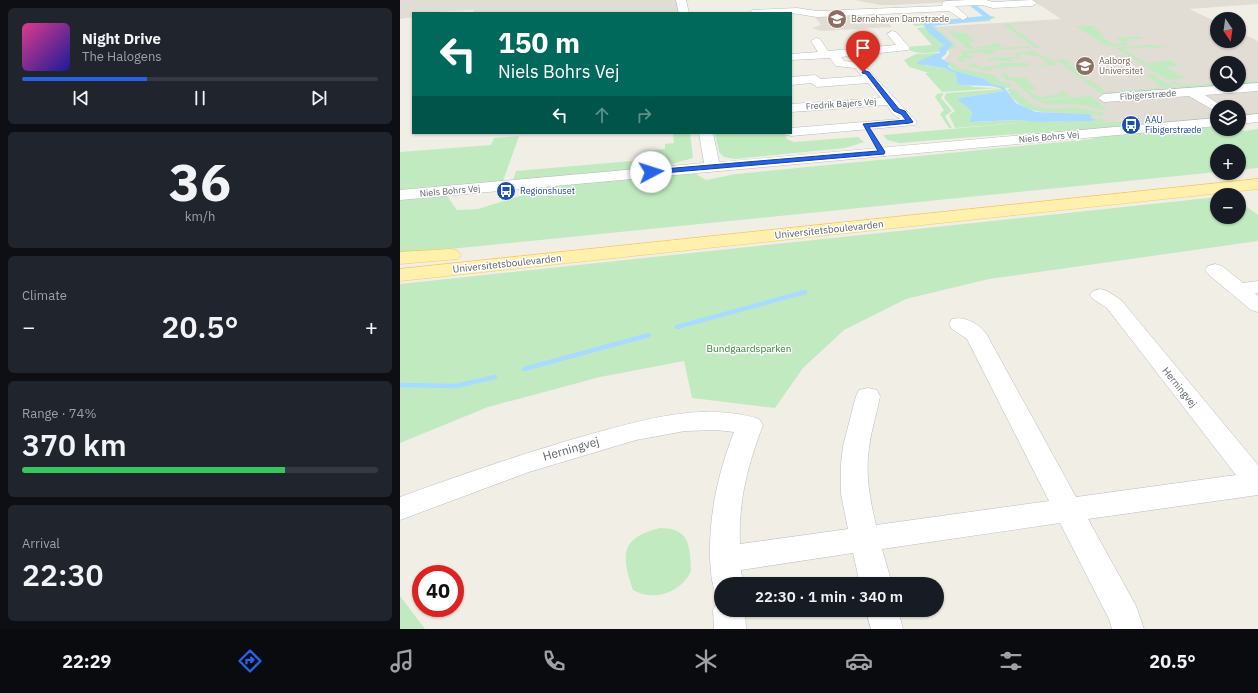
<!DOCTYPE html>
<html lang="en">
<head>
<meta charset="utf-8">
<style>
	body { margin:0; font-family:"IBM Plex Sans",sans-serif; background:#20242c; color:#f1f3f6; height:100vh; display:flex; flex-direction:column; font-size:15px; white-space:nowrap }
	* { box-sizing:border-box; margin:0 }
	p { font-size:13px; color:#9ea1a6 }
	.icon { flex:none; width:22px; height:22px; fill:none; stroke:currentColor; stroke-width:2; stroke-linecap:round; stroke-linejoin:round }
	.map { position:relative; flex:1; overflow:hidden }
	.sheet { display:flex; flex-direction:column; gap:8px; padding:8px; background:#0d0f14; width:400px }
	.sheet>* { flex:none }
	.guide { position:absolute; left:12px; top:12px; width:380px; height:122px; border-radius:0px; box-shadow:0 1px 3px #0004; background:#00695c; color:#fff; overflow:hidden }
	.needle { width:26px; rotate:167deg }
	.buttons { position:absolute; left:810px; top:12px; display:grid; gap:8px }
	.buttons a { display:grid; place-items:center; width:36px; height:36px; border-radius:50%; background:#171b24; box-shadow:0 1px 3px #0004; font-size:20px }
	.speed { position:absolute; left:12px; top:565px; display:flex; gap:8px; font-size:20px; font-weight:700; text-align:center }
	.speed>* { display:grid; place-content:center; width:52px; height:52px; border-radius:50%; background:#171b24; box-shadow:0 1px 3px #0004; line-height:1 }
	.speed .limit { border:6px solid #d22; background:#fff; color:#111 }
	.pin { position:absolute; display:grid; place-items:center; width:34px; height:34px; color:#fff; margin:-41px -17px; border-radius:50% 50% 50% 0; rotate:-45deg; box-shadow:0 0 4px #0007 }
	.pin .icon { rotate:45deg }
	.me { position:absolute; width:44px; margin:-22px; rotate:85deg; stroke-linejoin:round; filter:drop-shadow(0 0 3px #0008) }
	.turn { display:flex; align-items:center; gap:14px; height:84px; padding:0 20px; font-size:18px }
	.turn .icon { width:52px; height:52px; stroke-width:2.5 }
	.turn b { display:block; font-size:28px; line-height:34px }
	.lanes { display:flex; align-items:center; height:38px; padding:0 20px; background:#0003; justify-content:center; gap:20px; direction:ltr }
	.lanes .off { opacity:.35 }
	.big { font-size:30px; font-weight:600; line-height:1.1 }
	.sheet .tile { flex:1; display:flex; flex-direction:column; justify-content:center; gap:6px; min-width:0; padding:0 14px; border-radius:6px; background:#20242c }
	.sheet .dial { align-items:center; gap:0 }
	.dial b { font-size:52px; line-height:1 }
	.song { display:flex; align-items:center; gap:12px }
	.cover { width:48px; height:48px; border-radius:6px; background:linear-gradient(135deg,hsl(330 70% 55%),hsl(240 70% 35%)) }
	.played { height:4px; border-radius:2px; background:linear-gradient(90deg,#2563eb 35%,#363941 35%) }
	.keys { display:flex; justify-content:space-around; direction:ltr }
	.heat { display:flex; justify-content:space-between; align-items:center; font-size:22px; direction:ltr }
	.charge { height:6px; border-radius:3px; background:linear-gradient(90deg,#34c759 74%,#363941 0) }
	.trip { position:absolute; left:314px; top:577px; width:230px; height:40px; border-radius:20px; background:#171b24; box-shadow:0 1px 3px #0004; font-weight:600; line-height:40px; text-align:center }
	.tab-bar { display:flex; height:64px; justify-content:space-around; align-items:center; background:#090b0e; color:#9ea1a6 }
	.tab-bar .icon { width:28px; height:28px }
	.tab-bar .on { color:#2563eb }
	.tab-bar b { font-size:18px; color:#f1f3f6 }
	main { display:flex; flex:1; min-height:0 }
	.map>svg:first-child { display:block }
	.education { fill:#e1ddd4; fill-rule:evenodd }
	.green { fill:#c2eac1 }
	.water { fill:#a8dbff }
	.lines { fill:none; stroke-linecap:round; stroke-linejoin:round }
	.stream { stroke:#a8dbff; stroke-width:4.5 }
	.canal { fill:#a8dbff; fill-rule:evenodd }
	.minor-casing { stroke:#b9bcc0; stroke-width:1 }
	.major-casing { stroke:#fbc955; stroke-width:1 }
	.minor { fill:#fff; fill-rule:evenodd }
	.major { fill:#fff0ad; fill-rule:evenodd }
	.route { fill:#2563eb; stroke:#184099 }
	.labels { text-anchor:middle; stroke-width:3; stroke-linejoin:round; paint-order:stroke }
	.far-education-label { font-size:9px; fill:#785e54; stroke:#fff; text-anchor:start }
	.far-street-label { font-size:9px; fill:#5d6267; stroke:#fff }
	.far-transit-label { font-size:9px; fill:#164399; stroke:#fff; text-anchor:start }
	.street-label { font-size:10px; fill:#5d6267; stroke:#fff }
	.park-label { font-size:10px; fill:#2f8531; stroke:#fff }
	.near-street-label { font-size:12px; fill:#5d6267; stroke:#fff }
</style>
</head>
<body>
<main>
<section class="sheet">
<div class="tile">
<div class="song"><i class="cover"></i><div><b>Night Drive</b><p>The Halogens</p></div></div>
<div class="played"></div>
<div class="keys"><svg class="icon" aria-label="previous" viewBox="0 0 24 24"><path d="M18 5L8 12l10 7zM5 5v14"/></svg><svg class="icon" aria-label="pause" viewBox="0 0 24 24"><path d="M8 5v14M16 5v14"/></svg><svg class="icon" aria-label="next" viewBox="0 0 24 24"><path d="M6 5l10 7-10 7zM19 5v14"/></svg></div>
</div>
<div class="tile dial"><b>36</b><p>km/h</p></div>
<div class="tile"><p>Climate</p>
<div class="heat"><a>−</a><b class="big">20.5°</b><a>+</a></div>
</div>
<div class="tile"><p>Range · 74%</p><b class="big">370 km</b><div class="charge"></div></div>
<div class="tile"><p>Arrival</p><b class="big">22:30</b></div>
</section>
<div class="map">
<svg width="858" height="629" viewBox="0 0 858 629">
	<rect width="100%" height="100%" fill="#f1eee6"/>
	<!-- education -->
	<path class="education" d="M0,0H292L275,1L278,13H73L74,10L13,13V17L0,19Z
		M454,0H592L494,5H480Z
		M632,0H858V4L789,9L817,22V41H839V32L858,41V115L839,116V107H817V118L674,131L652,111L629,106L605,85L556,69L544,60L550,53L547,50L553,46L532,27L661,19ZM817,63H839V85H817Z
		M453,14L457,19L463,21L484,19L492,27L422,31L412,28L421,25L415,17Z"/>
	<!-- green -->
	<path class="green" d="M593,16L596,18L589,19L591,21L560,23L581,22L515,26L510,22Z
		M650,22L609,25L641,48H635L603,24Z
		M535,26L538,29H532L528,27L535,32L541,31L557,46C546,53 514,57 505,47L532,45L517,28Z
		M675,26H696L693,28L705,35H698L713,44L725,43L716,38H710L738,36L744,39H726L729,41L725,42L730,45L714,47L705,45Z
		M547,30C553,30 556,34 566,33L576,42L567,41L574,48L598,43L604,47L568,49Z
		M753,44L756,46L772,45L757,48L742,47L746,49L741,48L724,49L741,60H735L716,48Z
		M629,46L632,49L626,48L592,50L597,52L586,55L582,52L567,53L570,56L576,57L563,59L567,62H561L557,59L563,55L560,51Z
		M633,51L645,57H649L650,58L646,59L653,61L659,65L606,67L593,69L589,71L564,65L576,64L579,67L600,66L599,64L601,63H630L628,64L630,66L650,64L637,56L625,55L622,53L618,54L622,58L611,59L612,61L586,60L590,59L589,58L618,57L614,53Z
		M539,53L523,65L544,68L556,74L557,83L574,87L601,88L542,92L525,73H529L509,67L504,60L516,54Z
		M655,59C661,59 667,60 673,63L667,64C671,67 675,67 679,69L676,70L687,78L682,79Z
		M736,60H742L749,64H751L749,63L770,60L778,65H785L765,67L786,78L768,80L745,66H757L744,65Z
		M548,63H553L559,68L594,75L601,82L608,83L612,87L605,88L591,84L585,79L552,70Z
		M745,69L757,76L754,77C761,81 769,84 777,88C770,89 762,89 756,85H760L745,75H754Z
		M607,73L608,76L615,78L626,77L628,78L625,79L637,89H628L638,97L661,94L659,92L664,91L671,97L635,100L614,81L607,80L600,74Z
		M845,78L854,83H849L848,85L781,88L769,81C775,80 777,84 783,85C790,86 796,82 803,86L802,84L817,83V85H839V81H844L842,79Z
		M690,80L706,92L714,91L718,94L723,93L717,91L756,88L760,90L757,92L707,95L702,94L683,81Z
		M603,89L604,91L559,98C562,105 569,107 572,114L569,120L575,122L615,120L651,122L693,121L701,118L706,122L638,126L734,121L739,124C659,132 580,136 500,143L487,140L483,135L618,123L634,126L618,123L555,128L549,115L555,111L544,98L546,93Z
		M607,89H614L632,105L649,109L674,107L705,113L703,115C693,116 687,113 676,113C650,112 621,117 607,89Z
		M544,93L541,98L552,111L545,116L552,128H549L540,114L544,110L535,97L537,94Z
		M690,96L709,111L675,104L649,105L636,101Z
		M817,126V129L839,128L844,131L858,129V168L839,170V151H817V172L0,254V200L47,196L57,210L78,209L155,185L294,173L306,180L336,174L692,139L699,136L771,130L774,132L788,131L786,129Z
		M273,133H290L293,158L261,167L113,181L116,171L243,160L244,151L265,149V144L274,143Z
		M315,133H384L387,139L394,142L458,137L464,142L445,148L334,159L324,157L319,152Z
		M119,136L103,181L0,190V152L91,145L94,138Z
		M817,197V217H839V201L858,215V241L589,279L506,299L444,330L403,368L375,408L292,398L284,361L200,377L88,407L0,443V284Z
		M260,528C290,528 290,546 291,571C281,593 253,602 233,590C221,555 220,538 260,528Z
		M0,596L25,629H0Z"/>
	<!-- water -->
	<path class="water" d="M545,52L546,54L541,58L550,64L548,66L552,70L585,79L591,84L604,87L616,103L636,112L686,114L692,115L690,118L696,119L693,121L640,122L615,120L571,122L569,121L572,114L570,110L558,100L559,98L604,91C596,82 570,89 557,83L556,74L544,68L518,64L517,62C524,59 538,52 545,52Z"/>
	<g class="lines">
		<!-- stream -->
		<path class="stream" d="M277,327L405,292
			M124,369L249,335
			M0,385L56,386L95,377"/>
		<!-- canal -->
		<path class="canal" d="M569,3H573L593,18L589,20L532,26L553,45L547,50L546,54H540L539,49L544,45L529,33L523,24L527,22L583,16L569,5Z"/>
		<defs>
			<path id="minor" d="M276,0H286L289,13H279Z
				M568,0H586L593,2L632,0L637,3L632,6L593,8L582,5L555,6L568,17L563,20L549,11L417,17L391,13H348L353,10L397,8L417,11L542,6L543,2L546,1Z
				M492,31L496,32L508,46L510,48L508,50L441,57L444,61L462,63L517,122L515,125L391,136L386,135L385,133H391V128L500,119L492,113L487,105L391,112V104L481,98L468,83L417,87L411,83L391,85V77L415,75L421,79L462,76L455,68L436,66L430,58L391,60V54L418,52L411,41L416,38L420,39L428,51L496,45L487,34Z
				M858,83V91L805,95L823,107H817V112L789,96L704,102L698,98L704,94Z
				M858,114V122L839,124V116Z
				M817,118V126L0,200V190L304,163L299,133H313L319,162Z
				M815,264L822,266L843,283L858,281V293H855L858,296V312L851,310L808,274L805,270L808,266Z
				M700,289L707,291L721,300L858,465V495L688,519L736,606L744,629H712L709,619L660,523L482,549L492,584H460L453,553L341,570L343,584H321V596L316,594C311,582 311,571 310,558C309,514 318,473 334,432L316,430L285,431L236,440L129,472L0,520V497C61,475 121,454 184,436C240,421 301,401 359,419L363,425C348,464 338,502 340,544L448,529L441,494V464L443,446L456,396L459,390L468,388L477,390L480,396C477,414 471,430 469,448C465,474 470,500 476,525L649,501L567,339L552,329L549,324L552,319C565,316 580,324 587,335L676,497L836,475L707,308L693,299L690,295L693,291Z
				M321,598V610H345L346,629H314L313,610L318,600Z
				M466,610H498L503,629H471Z"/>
			<path id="major" d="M858,179V189L0,281V269Z
				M51,249L58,251L61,255L58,259L0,264V252Z"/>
		</defs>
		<!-- minor casing -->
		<use href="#minor" class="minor-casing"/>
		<!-- major casing -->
		<use href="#major" class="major-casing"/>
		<!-- minor -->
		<use href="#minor" class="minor"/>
		<!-- major -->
		<use href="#major" class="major"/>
	</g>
	<!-- route -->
	<path class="route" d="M463,70L469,72L499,109L505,111L513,122L510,123L469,127L485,152L484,154L251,174L248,172L251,170L478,151L463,124L506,120L501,114L494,111L466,74L462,73Z"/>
	<!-- icons -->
	<defs>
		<symbol id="school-disc" viewBox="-11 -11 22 22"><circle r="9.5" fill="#8d6e63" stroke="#fff"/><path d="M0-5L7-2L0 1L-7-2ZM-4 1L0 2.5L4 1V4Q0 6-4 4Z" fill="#fff"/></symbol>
		<symbol id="university-disc" viewBox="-11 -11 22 22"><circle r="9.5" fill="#8d6e63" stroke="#fff"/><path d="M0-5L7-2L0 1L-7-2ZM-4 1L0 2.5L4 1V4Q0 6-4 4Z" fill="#fff"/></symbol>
		<symbol id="bus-disc" viewBox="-11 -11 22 22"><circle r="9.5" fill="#1a4fb4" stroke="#fff"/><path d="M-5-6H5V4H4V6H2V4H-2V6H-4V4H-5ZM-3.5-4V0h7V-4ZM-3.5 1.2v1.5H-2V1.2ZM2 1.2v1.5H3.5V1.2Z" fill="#fff"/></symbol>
	</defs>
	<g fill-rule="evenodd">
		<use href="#school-disc" x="426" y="8" width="22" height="22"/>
		<use href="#university-disc" x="674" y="55" width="22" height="22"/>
		<use href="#bus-disc" x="720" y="114" width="22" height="22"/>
		<use href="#bus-disc" x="95" y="180" width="22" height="22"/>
	</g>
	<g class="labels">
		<!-- far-education labels -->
		<g class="far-education-label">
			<text x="451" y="22">Børnehaven Damstræde</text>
			<text x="699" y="64">Aalborg<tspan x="699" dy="10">Universitet</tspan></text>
		</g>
		<!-- far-street labels -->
		<g class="far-street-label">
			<text transform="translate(748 95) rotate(-4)" y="3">Fibigerstræde</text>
			<text transform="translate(441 104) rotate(-4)" y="3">Fredrik Bajers Vej</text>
			<text transform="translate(649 137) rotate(-5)" y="3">Niels Bohrs Vej</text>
			<text transform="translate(50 191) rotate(-5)" y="3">Niels Bohrs Vej</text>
		</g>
		<!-- far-transit labels -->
		<g class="far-transit-label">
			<text x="745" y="123">AAU<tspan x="745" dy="10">Fibigerstræde</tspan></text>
			<text x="120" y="194">Regionshuset</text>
		</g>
		<!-- street labels -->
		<g class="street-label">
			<text transform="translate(429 229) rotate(-6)" y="4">Universitetsboulevarden</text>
			<text transform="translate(107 263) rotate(-6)" y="4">Universitetsboulevarden</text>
			<text transform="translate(780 387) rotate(51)" y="4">Herningvej</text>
		</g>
		<!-- park labels -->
		<g class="park-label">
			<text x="349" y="352">Bundgaardsparken</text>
		</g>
		<!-- near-street labels -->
		<g class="near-street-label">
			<text transform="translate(171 449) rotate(-16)" y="4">Herningvej</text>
		</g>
	</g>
</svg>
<div class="buttons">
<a><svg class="needle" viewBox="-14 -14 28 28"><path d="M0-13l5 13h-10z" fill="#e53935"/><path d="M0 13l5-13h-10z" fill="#9ea1a6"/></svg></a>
<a><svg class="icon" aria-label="search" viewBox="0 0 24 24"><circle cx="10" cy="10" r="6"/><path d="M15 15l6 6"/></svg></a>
<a><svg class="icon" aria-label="layers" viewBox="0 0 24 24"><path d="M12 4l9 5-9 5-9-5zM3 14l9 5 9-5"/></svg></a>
<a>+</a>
<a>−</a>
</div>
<div class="speed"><div class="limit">40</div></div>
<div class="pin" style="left:463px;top:72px;background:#d93025"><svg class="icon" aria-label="arrive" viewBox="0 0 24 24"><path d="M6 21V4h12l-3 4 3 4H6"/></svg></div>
<svg class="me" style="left:251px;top:172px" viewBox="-20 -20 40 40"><circle r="19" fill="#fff"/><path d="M0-13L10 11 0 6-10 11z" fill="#2563eb"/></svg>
<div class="trip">22:30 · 1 min · 340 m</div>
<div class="guide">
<div class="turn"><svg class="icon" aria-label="left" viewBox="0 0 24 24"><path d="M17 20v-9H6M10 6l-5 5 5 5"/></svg><div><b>150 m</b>Niels Bohrs Vej</div></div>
<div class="lanes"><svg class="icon" aria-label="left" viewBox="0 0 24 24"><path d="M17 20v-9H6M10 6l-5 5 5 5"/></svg><svg class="icon off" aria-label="ahead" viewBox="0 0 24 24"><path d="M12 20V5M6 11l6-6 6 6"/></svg><svg class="icon off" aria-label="right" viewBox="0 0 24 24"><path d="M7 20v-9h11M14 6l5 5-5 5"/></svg></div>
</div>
</div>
</main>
<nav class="tab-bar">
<b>22:29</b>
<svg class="icon on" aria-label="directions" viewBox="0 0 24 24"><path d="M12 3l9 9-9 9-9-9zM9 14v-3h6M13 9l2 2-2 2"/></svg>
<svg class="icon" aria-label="music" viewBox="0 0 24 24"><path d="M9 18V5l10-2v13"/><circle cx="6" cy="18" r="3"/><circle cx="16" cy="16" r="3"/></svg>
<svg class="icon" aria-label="phone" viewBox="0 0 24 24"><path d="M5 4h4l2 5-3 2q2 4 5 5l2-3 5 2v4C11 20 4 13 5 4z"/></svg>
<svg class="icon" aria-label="climate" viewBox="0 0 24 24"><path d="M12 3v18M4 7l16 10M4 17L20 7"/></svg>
<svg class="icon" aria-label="car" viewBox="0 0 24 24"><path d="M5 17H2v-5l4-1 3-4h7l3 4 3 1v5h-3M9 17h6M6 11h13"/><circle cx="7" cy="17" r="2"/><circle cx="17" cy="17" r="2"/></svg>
<svg class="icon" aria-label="filters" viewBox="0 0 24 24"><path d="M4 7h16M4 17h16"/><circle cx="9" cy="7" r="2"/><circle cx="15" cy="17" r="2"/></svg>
<b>20.5°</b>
</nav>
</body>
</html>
